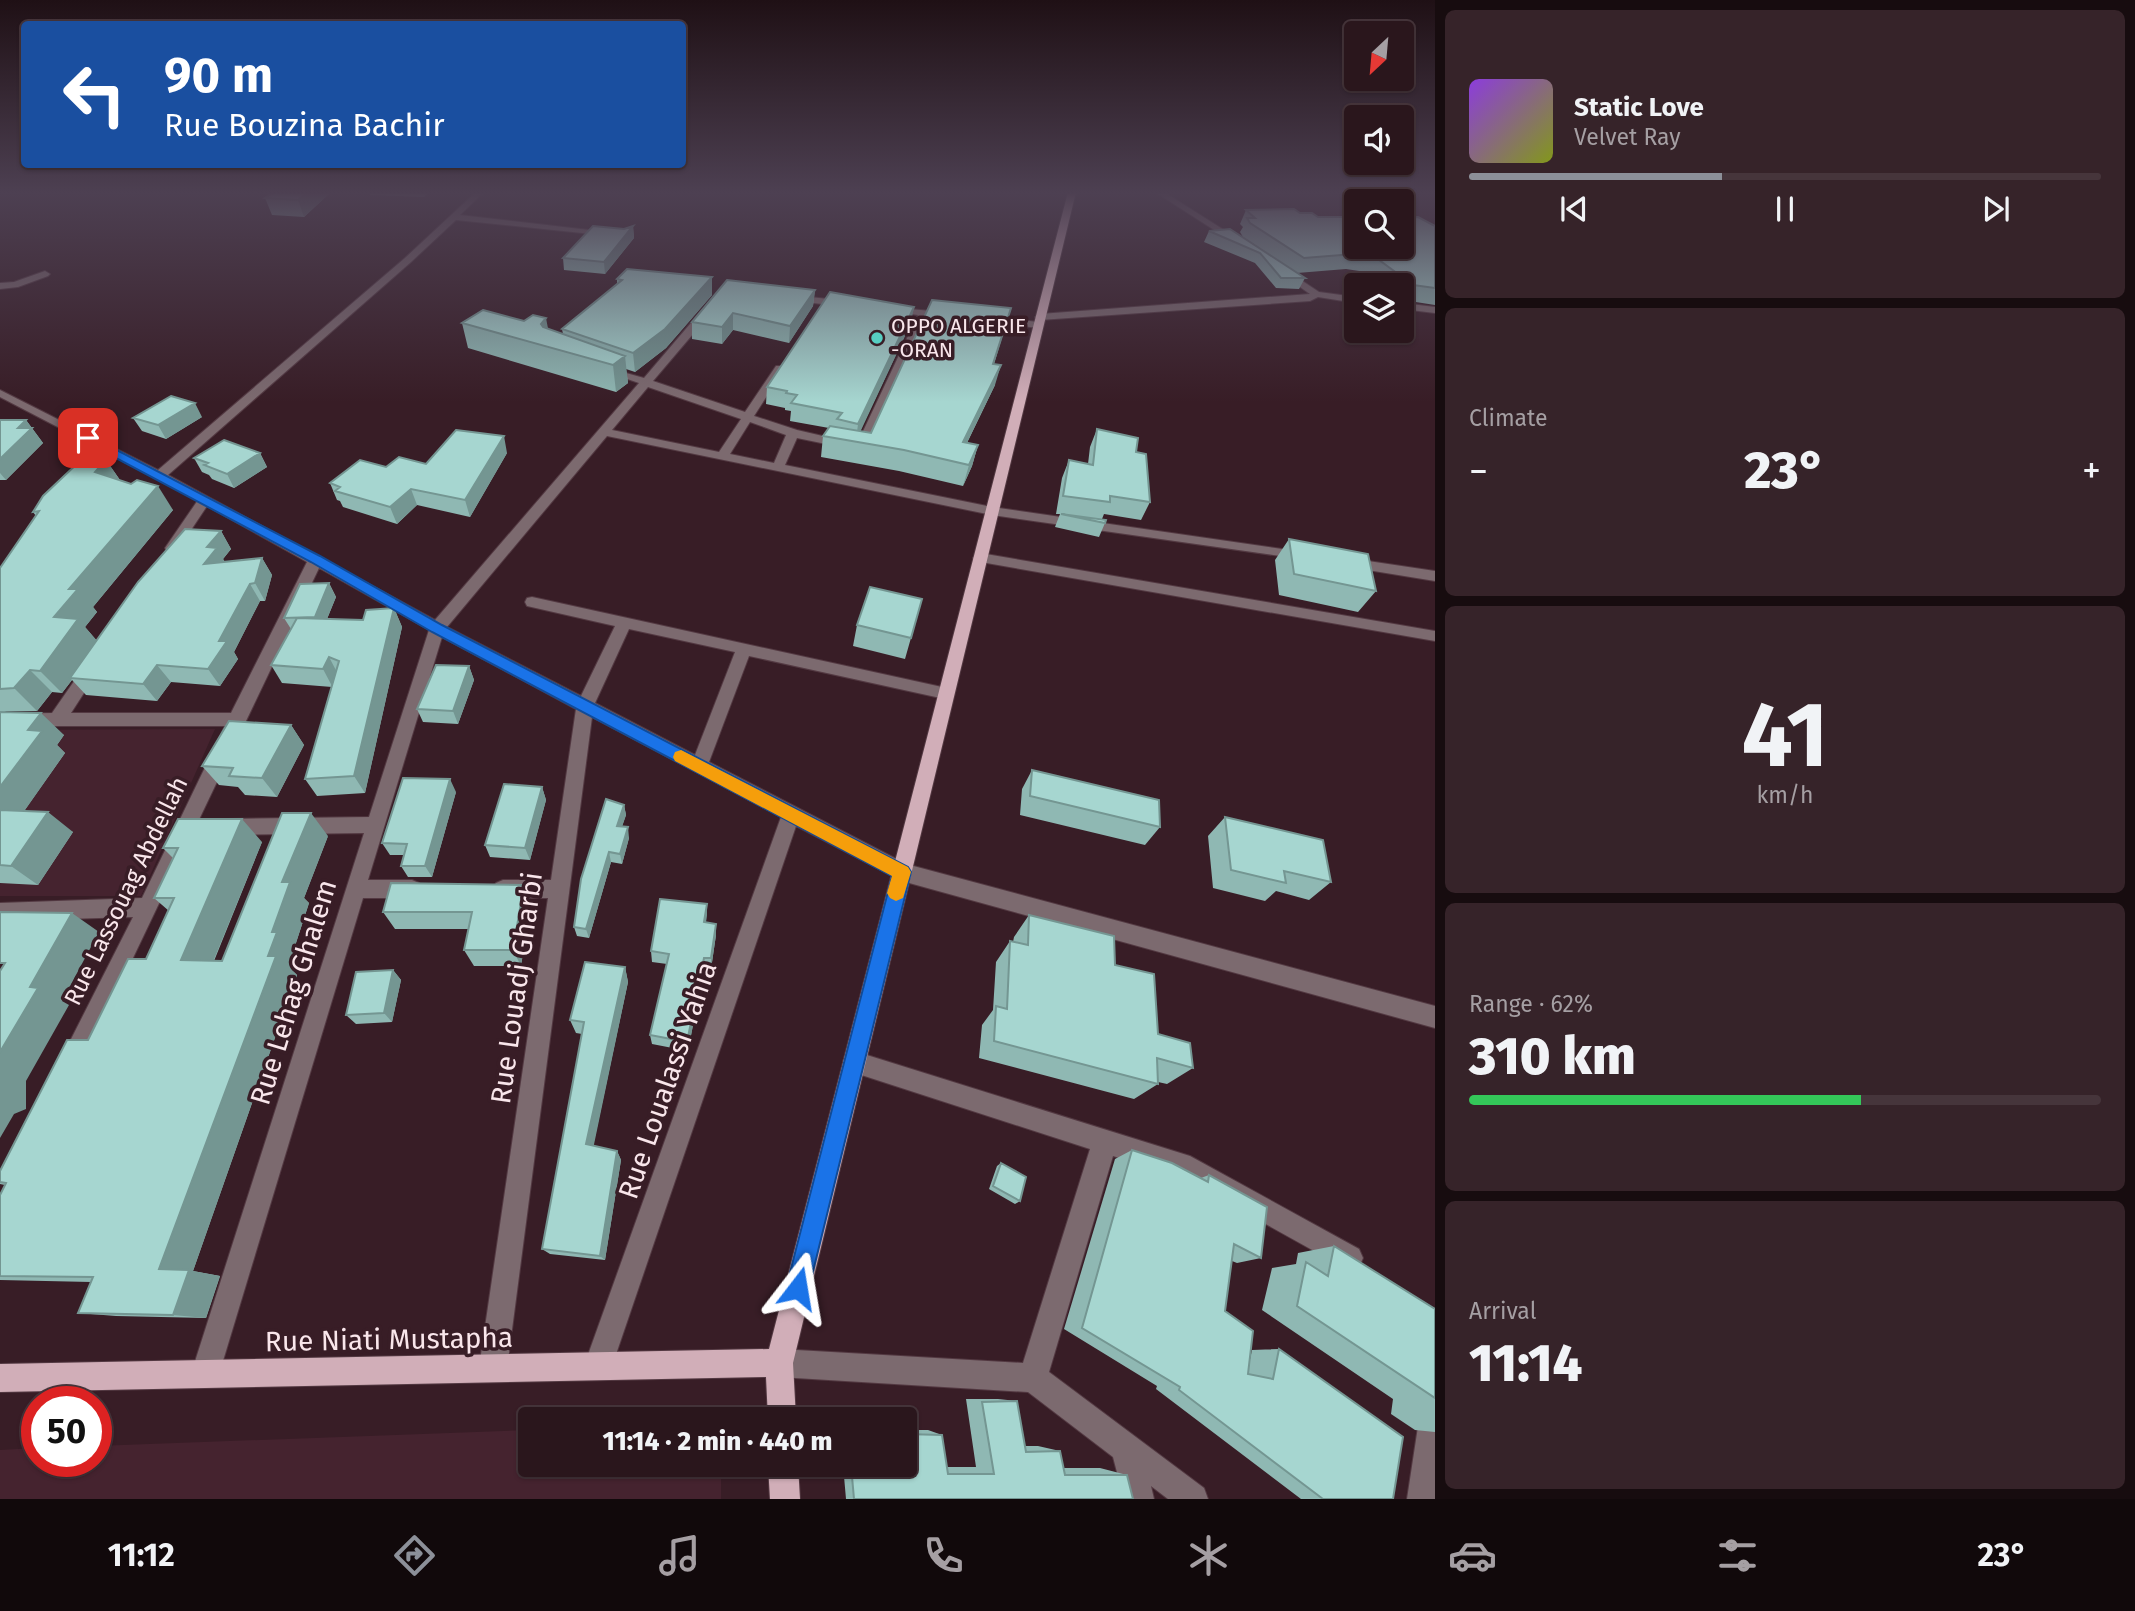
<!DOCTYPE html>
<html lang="en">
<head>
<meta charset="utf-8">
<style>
	body { margin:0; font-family:"Fira Sans",sans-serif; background:#362329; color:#f1f3f6; height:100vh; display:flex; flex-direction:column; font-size:26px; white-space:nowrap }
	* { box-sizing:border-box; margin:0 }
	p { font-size:23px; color:#a59fa3 }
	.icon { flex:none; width:38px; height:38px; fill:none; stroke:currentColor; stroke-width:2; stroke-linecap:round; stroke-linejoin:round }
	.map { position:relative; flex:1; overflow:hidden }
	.sheet { display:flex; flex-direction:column; gap:10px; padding:10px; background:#170c0f; width:700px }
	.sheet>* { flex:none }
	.top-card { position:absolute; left:21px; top:21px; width:665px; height:147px; border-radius:7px; box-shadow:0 2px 5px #0004,0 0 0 2px #46353b; background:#1a4fa0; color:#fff; overflow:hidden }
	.needle { width:46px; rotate:206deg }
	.controls { position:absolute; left:1344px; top:21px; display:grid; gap:14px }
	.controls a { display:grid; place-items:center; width:70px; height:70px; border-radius:7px; background:#2a161c; box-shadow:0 2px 5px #0004,0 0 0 2px #46353b; font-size:35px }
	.speed { position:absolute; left:21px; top:1386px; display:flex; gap:14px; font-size:35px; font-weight:700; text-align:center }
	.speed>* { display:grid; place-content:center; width:91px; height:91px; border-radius:50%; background:#2a161c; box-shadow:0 2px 5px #0004,0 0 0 2px #46353b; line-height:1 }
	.speed .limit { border:10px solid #d22; background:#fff; color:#111 }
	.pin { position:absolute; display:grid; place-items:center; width:60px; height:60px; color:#fff; margin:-30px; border-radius:14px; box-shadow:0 4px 10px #0006 }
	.me { position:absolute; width:77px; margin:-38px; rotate:14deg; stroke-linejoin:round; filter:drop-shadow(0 0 5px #0008) }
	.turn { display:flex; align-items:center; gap:24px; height:147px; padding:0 28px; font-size:32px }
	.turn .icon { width:91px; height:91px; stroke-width:2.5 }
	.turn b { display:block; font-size:49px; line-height:60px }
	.big { font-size:52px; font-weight:800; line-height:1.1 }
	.sheet .widget { flex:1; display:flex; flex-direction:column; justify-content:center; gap:10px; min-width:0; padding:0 24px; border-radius:10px; background:#362329 }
	.sheet .dial { align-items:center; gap:0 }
	.dial b { font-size:91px; line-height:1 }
	.song { display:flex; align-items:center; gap:21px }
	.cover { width:84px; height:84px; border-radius:10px; background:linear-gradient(135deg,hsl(270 70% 55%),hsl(70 70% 35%)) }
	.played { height:7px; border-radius:4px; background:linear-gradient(90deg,#8c9099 40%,#46353b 40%) }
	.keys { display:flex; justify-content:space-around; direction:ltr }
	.heat { display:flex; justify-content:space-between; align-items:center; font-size:38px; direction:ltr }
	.charge { height:10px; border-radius:5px; background:linear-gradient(90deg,#34c759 62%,#46353b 0) }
	.trip { position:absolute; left:518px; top:1407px; width:399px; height:70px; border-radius:7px; background:#2a161c; box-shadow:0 2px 5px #0004,0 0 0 2px #46353b; font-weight:800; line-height:70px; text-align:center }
	.menu { display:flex; height:112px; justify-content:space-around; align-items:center; background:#11090b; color:#a59fa3 }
	.menu .icon { width:49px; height:49px }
	.menu .on { color:#8c9099 }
	.menu b { font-size:32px; color:#f1f3f6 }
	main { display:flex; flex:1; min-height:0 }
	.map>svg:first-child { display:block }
	.built { fill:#45232f }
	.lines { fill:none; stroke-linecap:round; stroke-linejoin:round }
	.minor-casing { stroke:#533942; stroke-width:2 }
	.major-casing { stroke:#533942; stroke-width:2 }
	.minor { fill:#7c6a6f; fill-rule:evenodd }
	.major { fill:#d1aeb8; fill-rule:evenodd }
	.wall { fill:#8fb8b3 }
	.shaded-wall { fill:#749692 }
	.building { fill:#a6d6d0; stroke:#749692; stroke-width:2 }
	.route { fill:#1a73e8; stroke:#114b97; stroke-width:2 }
	.slow { fill:#f59e0b }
	.poi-dot { fill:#57cec2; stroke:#381d26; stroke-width:2.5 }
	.labels { text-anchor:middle; stroke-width:7; stroke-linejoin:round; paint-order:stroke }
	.far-poi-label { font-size:21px; fill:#f9e6eb; stroke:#381d26; text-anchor:start }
	.street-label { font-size:24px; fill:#f9e6eb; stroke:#381d26 }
	.near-street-label { font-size:28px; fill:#f9e6eb; stroke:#381d26 }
</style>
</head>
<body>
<main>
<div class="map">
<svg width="1435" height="1499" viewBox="0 0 1435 1499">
	<rect width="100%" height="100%" fill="#381d26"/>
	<!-- built -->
	<path class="built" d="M215,729L141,896H0V730Z
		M530,1430V1465H721V1499H0V1450L37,1448V1461H96V1446Z"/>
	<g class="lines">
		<defs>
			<path id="minor" d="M476,192H484L460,215L615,233L611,236L456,220L411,262L168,475L435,620L639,383L601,370V366L644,378L702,310H710V314L653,381L745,412L776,366H784L785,368L754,416L797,430L857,444L918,315L889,311V307L952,313L953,315L948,318L927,316L865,452L797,438L785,465L992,507L1303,552L1310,557L1308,560L992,515L607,436L447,627L581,696L615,626L527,606L525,602L527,598L532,597L951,689L953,693L951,697L945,699L749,656L709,762L906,864L1435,1006V1028L902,881L796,826L612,1366L608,1376L598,1380L588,1376L584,1366L781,817L592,717L507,1368L503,1378L493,1382L483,1378L479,1368L548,898H503L496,895L493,889L496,883L503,880H551L576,709L442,637L368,880H412L419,883L422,889L419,895L412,898H363L219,1374L215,1384L205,1388L195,1384L191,1374L364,833L227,835L220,833L218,827L220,821L227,819L369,817L429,630L319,568L80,1069L72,1072L64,1069L61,1061L64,1053L133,917L0,921V903L142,898L225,726H0V714L52,713L86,664L92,662L100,668L71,713H231L307,562L207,506L177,551H167L165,548L198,500L0,397V390L158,470L405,258ZM648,387L741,419L719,452L612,430ZM750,422L786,435L774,463L730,454ZM629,629L735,652L695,755L595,703Z
				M1155,192H1164L1243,242L1236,244Z
				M1283,268L1319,292L1356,297V303L1318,297L1310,301L1040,320L1035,317L1040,314L1310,294L1280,273L1278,271Z
				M45,271L50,274L48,276L18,287L0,289V283L14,282Z
				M791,295L847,301L852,304L847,307L788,300V296Z
				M1402,303L1435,307V313L1402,309Z
				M986,316L1038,322L1043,325L1038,328L982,321L981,319Z
				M980,553L1435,631V641L975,561L973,558Z
				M1348,558L1435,571V581L1343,566L1341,563Z
				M854,1051L1190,1156L1359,1249L1363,1258L1359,1267L1350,1271L1185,1179L1113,1156L1049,1372L1204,1488L1208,1499H1168L1151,1486L1154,1499H1124L1113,1457L1028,1392L779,1377L769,1373L765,1363L769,1353L779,1349L1023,1363L1090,1149L846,1070L843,1062L846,1054Z
				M1435,1393V1499H1407L1421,1407L1425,1397Z"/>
			<path id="major" d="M1068,192H1076L793,1363L796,1419H768L766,1377L0,1392V1364L769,1349Z
				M768,1465H798L800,1499H770Z"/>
		</defs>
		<!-- minor casing -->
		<use href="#minor" class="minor-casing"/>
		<!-- major casing -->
		<use href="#major" class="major-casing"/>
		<!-- minor -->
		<use href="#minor" class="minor"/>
		<!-- major -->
		<use href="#major" class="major"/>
	</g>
	<!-- wall -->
	<path class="wall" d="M275,192H331L304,217L272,215L265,198Z
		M369,192H429L424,197L370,195Z
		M1246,210L1300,213L1318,217L1435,226V305L1403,300H1402V285H1383L1366,272L1346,269L1297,273L1243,237L1240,232L1243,227L1240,224Z
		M633,226L634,238L605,274L564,270L563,258L624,229Z
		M1230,229L1305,278L1299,289L1276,288L1255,263L1204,242L1209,231Z
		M712,277V295L666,348L635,372L626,369L628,383L616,392L468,348L462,323L548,329L563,334L562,329L617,284V279Z
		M815,290L813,306L789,343L733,330L722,344L692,339V322Z
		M1011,308L994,364L995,385L967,443L978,445L972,466L963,486L899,471L821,457L823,436L829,428L790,421L791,411L785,410V408L766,404L767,387L911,323L860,431L871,433Z
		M202,417L166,439L142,431L133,418Z
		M0,420H26L43,443L6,480H0Z
		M1097,429L1136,452L1150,502L1141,520L1104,514L1102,519L1105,523L1099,537L1055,527L1060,514H1056L1062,478L1069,460L1088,464L1090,447Z
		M260,453L267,467L234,488L212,479L209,475L202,472L194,458Z
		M507,453L470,517L417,505L397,524L343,507L340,501L337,500L330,483L386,467L426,464Z
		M106,460L120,480L173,510L93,607L97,612L85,627L97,641L221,531L231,549L223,559L225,562L262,558L272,575L265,601H260L234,652L238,659L220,686L171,682L157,701L86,695L72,680L62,693L52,692L37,711H4L64,735L57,745L65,753L24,811L73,832L38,885L0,883V568L36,516L33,512Z
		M1289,539L1376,591L1358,612L1279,595L1275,560Z
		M329,583L336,597L327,619L363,620L394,608L402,627L365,793L317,796L305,779L332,687L282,683L271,665L291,629L284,618Z
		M922,599L905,659L853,646L857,625Z
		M469,666L474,680L458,724L423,722L417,709Z
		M291,725L304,745L277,797L245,795L238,787L219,785L202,766Z
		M1032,770L1160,827L1145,845L1020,815L1022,789Z
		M542,787L546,800L530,860L490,857L485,845Z
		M456,792L432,877H408L401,866L404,855H390L382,843Z
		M624,805L626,815L622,826L629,838L622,864L611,862L589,938L577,936L574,927Z
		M1225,817L1331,882L1309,900L1276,891L1265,901L1213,888L1208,836Z
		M328,836L304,898L309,903L294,949L297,952L291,969L297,975L193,1271L220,1276L206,1318L116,1316L78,1313L91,1282L0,1280V1195L5,1185L0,1184V1171L146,959L169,911L154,898L173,858L163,848L262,842L214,961H222Z
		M524,885L531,902L521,966H474L464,950L469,929H395L383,912Z
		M707,904L706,923L716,935L711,969L704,968L688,1051L652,1044L650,1035L667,964L652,962L651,951Z
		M1029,915L1115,965L1158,1034L1193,1068L1167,1084L1158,1082V1084L1134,1099L979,1058L982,1025L993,1010L996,962L1010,941L1013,942L1014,937Z
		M625,967L628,982L593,1146L617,1151L621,1160L605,1260L550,1254L542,1249L582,1034L576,1033L570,1020Z
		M393,970L401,980L392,1022L356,1024L346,1015Z
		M1132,1150L1201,1178L1209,1175L1261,1258L1237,1263L1232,1261L1225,1311L1249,1364L1252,1350L1279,1349L1393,1499H1301L1156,1389L1157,1386L1064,1329L1115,1159Z
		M1001,1163L1020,1201L1015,1204L989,1189L997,1166Z
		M1334,1246L1435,1309V1432L1415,1430L1391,1414L1393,1399L1262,1310L1272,1268L1296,1264L1298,1253Z
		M966,1399H998L1017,1401L1025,1446H1038L1060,1451L1063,1468H1100L1127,1475L1133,1499H846L843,1465H905V1430H928L942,1435L947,1467H976Z"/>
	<!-- shaded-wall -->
	<path class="shaded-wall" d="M308,192H331L304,217L298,200Z
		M633,226L634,238L605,274L604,262Z
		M712,277V295L666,348L635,372L633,353Z
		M815,290L813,306L789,343L790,326Z
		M914,307L911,323L856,441L858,424Z
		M733,313V330L722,344V327Z
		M546,318L551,344L541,324Z
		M625,356L628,383L616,392L613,365Z
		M1001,365L995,385L957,463L963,442Z
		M195,403L202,417L166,439L158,425Z
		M26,420L43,443L6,480L0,473V459L18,428Z
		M504,436L507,453L470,517L465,500Z
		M978,445L972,466L963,486L969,465Z
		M260,453L267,467L234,488L227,474Z
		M106,460L122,483L95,472Z
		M158,486L173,510L93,607L97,612L85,627L98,642L70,678L72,680L62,693L40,671L54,617L69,589Z
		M411,489L417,505L397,524L390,507Z
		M221,531L231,549L223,559L227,566L204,564L207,547Z
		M262,558L272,575L265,601L255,583Z
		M329,583L336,597L322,631L315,617Z
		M250,584L260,601L234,652L238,659L220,686L208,669L219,641Z
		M394,608L402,627L365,793L354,776Z
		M329,657L339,676L333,688L323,669Z
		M157,665L171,682L157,701L143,684Z
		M469,666L474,680L458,724L453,711Z
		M30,670L52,692L37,711L14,688Z
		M41,713L64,735L57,745L65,753L11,830L0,822V787L28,730Z
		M291,725L304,745L277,797L262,778Z
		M450,779L456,792L432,877L425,866Z
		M542,787L546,800L530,860L525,848Z
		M624,805L626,815L619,836L617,826Z
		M48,812L73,832L38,885L11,866Z
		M311,813L328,836L304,898L309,903L294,949L297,952L291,969L297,975L193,1271L220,1276L206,1318L173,1315L159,1269L268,956L282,882Z
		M242,819L262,842L206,979L181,960Z
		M628,827L629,838L622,864L620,854Z
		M609,852L611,862L589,938L586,929Z
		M524,885L531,902L521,966L513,950Z
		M707,904V915L704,933V922Z
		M72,913L99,932L62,1001L69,1005L26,1081V1109L14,1114L0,1138V1052L30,987Z
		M716,924V935L711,969V958Z
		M704,958V968L688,1051L687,1042Z
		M625,967L628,982L592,1154L586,1144Z
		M393,970L401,980L392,1022L384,1013Z
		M617,1151L621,1160L605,1260L600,1256Z"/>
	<!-- building -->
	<path class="building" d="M275,192H308L298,200L265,198Z
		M1294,209L1300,213H1312L1318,217H1356V247H1402V218L1418,217L1435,226V288L1413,285L1375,257L1354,254L1304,258L1250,223L1247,218H1255L1246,210Z
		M593,226L624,229L633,226L604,262L563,258Z
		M1230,229L1305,278H1281L1260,253L1209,231Z
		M627,269L712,277L665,329L633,353L562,329L622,280L617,279Z
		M727,280L815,290L790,326L733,313L722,327L692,322Z
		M830,292L914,307L858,424L837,419L842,413L791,403L797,395L786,393L787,391L767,387Z
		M932,300L1011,308L993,364L1001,365L963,442L978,445L969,465L904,450L823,436L830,426L871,433Z
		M483,310L524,321L533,315L546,318L541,324L543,327L625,356L613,365L462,323Z
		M171,396L195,403L158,425L133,418Z
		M0,420H26L18,428H32L0,459Z
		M1097,429L1138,438L1136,452L1146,454L1150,502L1110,496V502L1063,496L1069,460L1093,465Z
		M456,430L504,436L465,500L411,489L390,507L335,491L340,487L330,483L360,460L386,467L399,457L426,464Z
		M224,440L260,453L227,474L204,465L208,463L194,458Z
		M81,460H106L95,472L131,484L137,480L158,486L69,589H78L54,617L78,619L40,671L30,670L14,688L0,689V568L39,511L33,512L43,496Z
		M1061,514L1106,520L1105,523Z
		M185,529L221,531L207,547L217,548L204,564L262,558L255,583L250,584L219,641H227L208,669L157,665L143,684L70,678L138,582Z
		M1289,539L1368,554L1376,591L1294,574Z
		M329,583L315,617L284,618L300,584Z
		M870,587L922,599L911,638L857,625Z
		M394,608L354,776L305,779L339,661L329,657L323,669L271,665L297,618L363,620L366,610Z
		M436,665L469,666L453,711L417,709Z
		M0,712L41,713L28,730L42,731L0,787Z
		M229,721L291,725L262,778L229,776L233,768L202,766Z
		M1032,770L1159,800L1160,827L1030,796Z
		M403,778L450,779L425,866H401L407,844L382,843Z
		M504,784L542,787L525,848L485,845Z
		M606,799L624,805L617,826L628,827L620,854L609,852L586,929L574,927L581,879Z
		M0,810L48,812L11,866L0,865Z
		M282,813H311L282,882H290L272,932H277L268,956H276L159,1269L189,1270L173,1315L78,1313L93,1277L0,1276V1195L6,1183L0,1182V1171L67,1040H88L128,959H146L174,898H154L178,848H163L178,819H242L181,960L222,961Z
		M1225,817L1323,840L1331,882L1284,871L1286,883L1231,870Z
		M391,883L524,885L513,950H464L472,912H383Z
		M660,899L707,904L704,922L716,924L711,958H704L687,1042L650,1035L669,954L651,951Z
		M0,912L72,913L30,987L38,988L0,1052V971L5,963H0Z
		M1029,915L1114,936L1115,965L1154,974L1158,1034L1190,1043L1193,1068L1157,1058L1158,1084L994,1041L996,1006L1007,1009L1010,941L1028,945Z
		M585,962L625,967L586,1144L617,1151L600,1256L542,1249L584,1022L570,1020Z
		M393,970L384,1013L346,1015L356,972Z
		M1132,1150L1172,1163L1208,1182L1209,1175L1267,1207L1261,1258L1234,1244L1225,1311L1253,1331L1248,1374L1273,1379L1279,1349L1403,1437L1393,1499H1323L1179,1390L1180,1387L1082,1328Z
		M1001,1163L1026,1177L1020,1201L993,1186Z
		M1334,1246L1435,1309V1398L1297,1306L1306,1262L1328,1276Z
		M1017,1401L1026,1452L1060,1451L1065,1475H1127L1133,1499H854L851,1465H905V1434L942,1435L948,1474H994L982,1402Z"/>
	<!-- sky -->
	<linearGradient id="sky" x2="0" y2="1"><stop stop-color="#1f1015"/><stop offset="0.48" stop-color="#4d4052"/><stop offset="1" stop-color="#4d4052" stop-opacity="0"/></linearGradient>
	<rect width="1435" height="402" fill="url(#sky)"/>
	<!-- route -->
	<path class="route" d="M88,435L320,556L442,625L908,867L911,872L807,1296L798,1300L789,1296L786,1288L892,876L432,632L311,562L84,441L83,438Z"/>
	<!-- slow -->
	<path class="slow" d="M681,750L908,867L911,872L903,898L896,901L890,898L887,893L892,876L675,761L673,757L675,752Z"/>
	<!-- markers -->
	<circle class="poi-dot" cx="877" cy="338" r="7"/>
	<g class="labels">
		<!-- far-poi labels -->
		<g class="far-poi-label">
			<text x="891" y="333">OPPO ALGERIE<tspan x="891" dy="24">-ORAN</tspan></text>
		</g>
		<!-- street labels -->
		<g class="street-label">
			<text transform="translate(126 891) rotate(-64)" y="8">Rue Lassouag Abdellah</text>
		</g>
		<!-- near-street labels -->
		<g class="near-street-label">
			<text transform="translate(516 988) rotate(-82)" y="10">Rue Louadj Gharbi</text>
			<text transform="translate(293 992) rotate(-73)" y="10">Rue Lehag Ghalem</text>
			<text transform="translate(667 1080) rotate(-71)" y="10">Rue Loualassi Yahia</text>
			<text transform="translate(389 1339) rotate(-1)" y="10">Rue Niati Mustapha</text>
		</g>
	</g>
</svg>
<div class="controls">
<a><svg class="needle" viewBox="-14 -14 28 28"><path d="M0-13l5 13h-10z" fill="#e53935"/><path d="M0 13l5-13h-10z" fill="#a59fa3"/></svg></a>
<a><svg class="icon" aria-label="sound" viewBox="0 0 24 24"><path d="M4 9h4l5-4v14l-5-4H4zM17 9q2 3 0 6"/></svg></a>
<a><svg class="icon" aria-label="search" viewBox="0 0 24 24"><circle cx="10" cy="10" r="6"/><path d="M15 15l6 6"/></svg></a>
<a><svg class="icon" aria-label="layers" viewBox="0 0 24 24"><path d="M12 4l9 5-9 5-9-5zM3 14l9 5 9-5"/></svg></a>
</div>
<div class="speed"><div class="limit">50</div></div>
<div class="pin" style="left:88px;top:438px;background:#d93025"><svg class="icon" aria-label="arrive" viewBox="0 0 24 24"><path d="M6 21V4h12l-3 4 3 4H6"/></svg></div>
<svg class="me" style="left:798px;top:1288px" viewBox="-20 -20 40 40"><path d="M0-17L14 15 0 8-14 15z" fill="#1a73e8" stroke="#fff" stroke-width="4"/></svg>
<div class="trip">11:14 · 2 min · 440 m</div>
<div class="top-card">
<div class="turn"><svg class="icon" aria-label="left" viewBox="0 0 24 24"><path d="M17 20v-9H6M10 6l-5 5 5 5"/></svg><div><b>90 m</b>Rue Bouzina Bachir</div></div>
</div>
</div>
<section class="sheet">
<div class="widget">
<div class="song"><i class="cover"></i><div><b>Static Love</b><p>Velvet Ray</p></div></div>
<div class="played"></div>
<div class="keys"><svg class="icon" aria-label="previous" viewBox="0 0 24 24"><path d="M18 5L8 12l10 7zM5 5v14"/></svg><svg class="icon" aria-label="pause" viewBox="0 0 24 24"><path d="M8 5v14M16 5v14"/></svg><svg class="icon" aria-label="next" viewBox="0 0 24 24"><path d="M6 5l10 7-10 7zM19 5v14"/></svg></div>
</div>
<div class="widget"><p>Climate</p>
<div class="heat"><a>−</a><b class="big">23°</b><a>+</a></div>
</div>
<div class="widget dial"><b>41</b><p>km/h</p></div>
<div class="widget"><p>Range · 62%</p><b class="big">310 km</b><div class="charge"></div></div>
<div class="widget"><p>Arrival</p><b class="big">11:14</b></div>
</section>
</main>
<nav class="menu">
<b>11:12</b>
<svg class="icon on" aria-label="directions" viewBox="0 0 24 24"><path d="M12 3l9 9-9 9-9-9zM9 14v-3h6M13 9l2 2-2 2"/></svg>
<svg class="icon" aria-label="music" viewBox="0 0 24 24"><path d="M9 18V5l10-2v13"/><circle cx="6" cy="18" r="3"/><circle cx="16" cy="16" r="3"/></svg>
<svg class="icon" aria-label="phone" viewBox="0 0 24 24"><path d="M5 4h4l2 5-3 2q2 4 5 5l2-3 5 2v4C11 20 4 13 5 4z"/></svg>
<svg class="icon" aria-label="climate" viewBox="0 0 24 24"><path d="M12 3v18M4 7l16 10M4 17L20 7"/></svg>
<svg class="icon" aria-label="car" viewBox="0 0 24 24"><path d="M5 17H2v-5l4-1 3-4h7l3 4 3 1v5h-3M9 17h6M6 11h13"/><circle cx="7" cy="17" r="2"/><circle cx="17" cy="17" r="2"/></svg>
<svg class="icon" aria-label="filters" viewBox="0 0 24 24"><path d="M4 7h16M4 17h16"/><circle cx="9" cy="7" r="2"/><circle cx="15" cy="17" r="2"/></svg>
<b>23°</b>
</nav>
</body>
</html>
